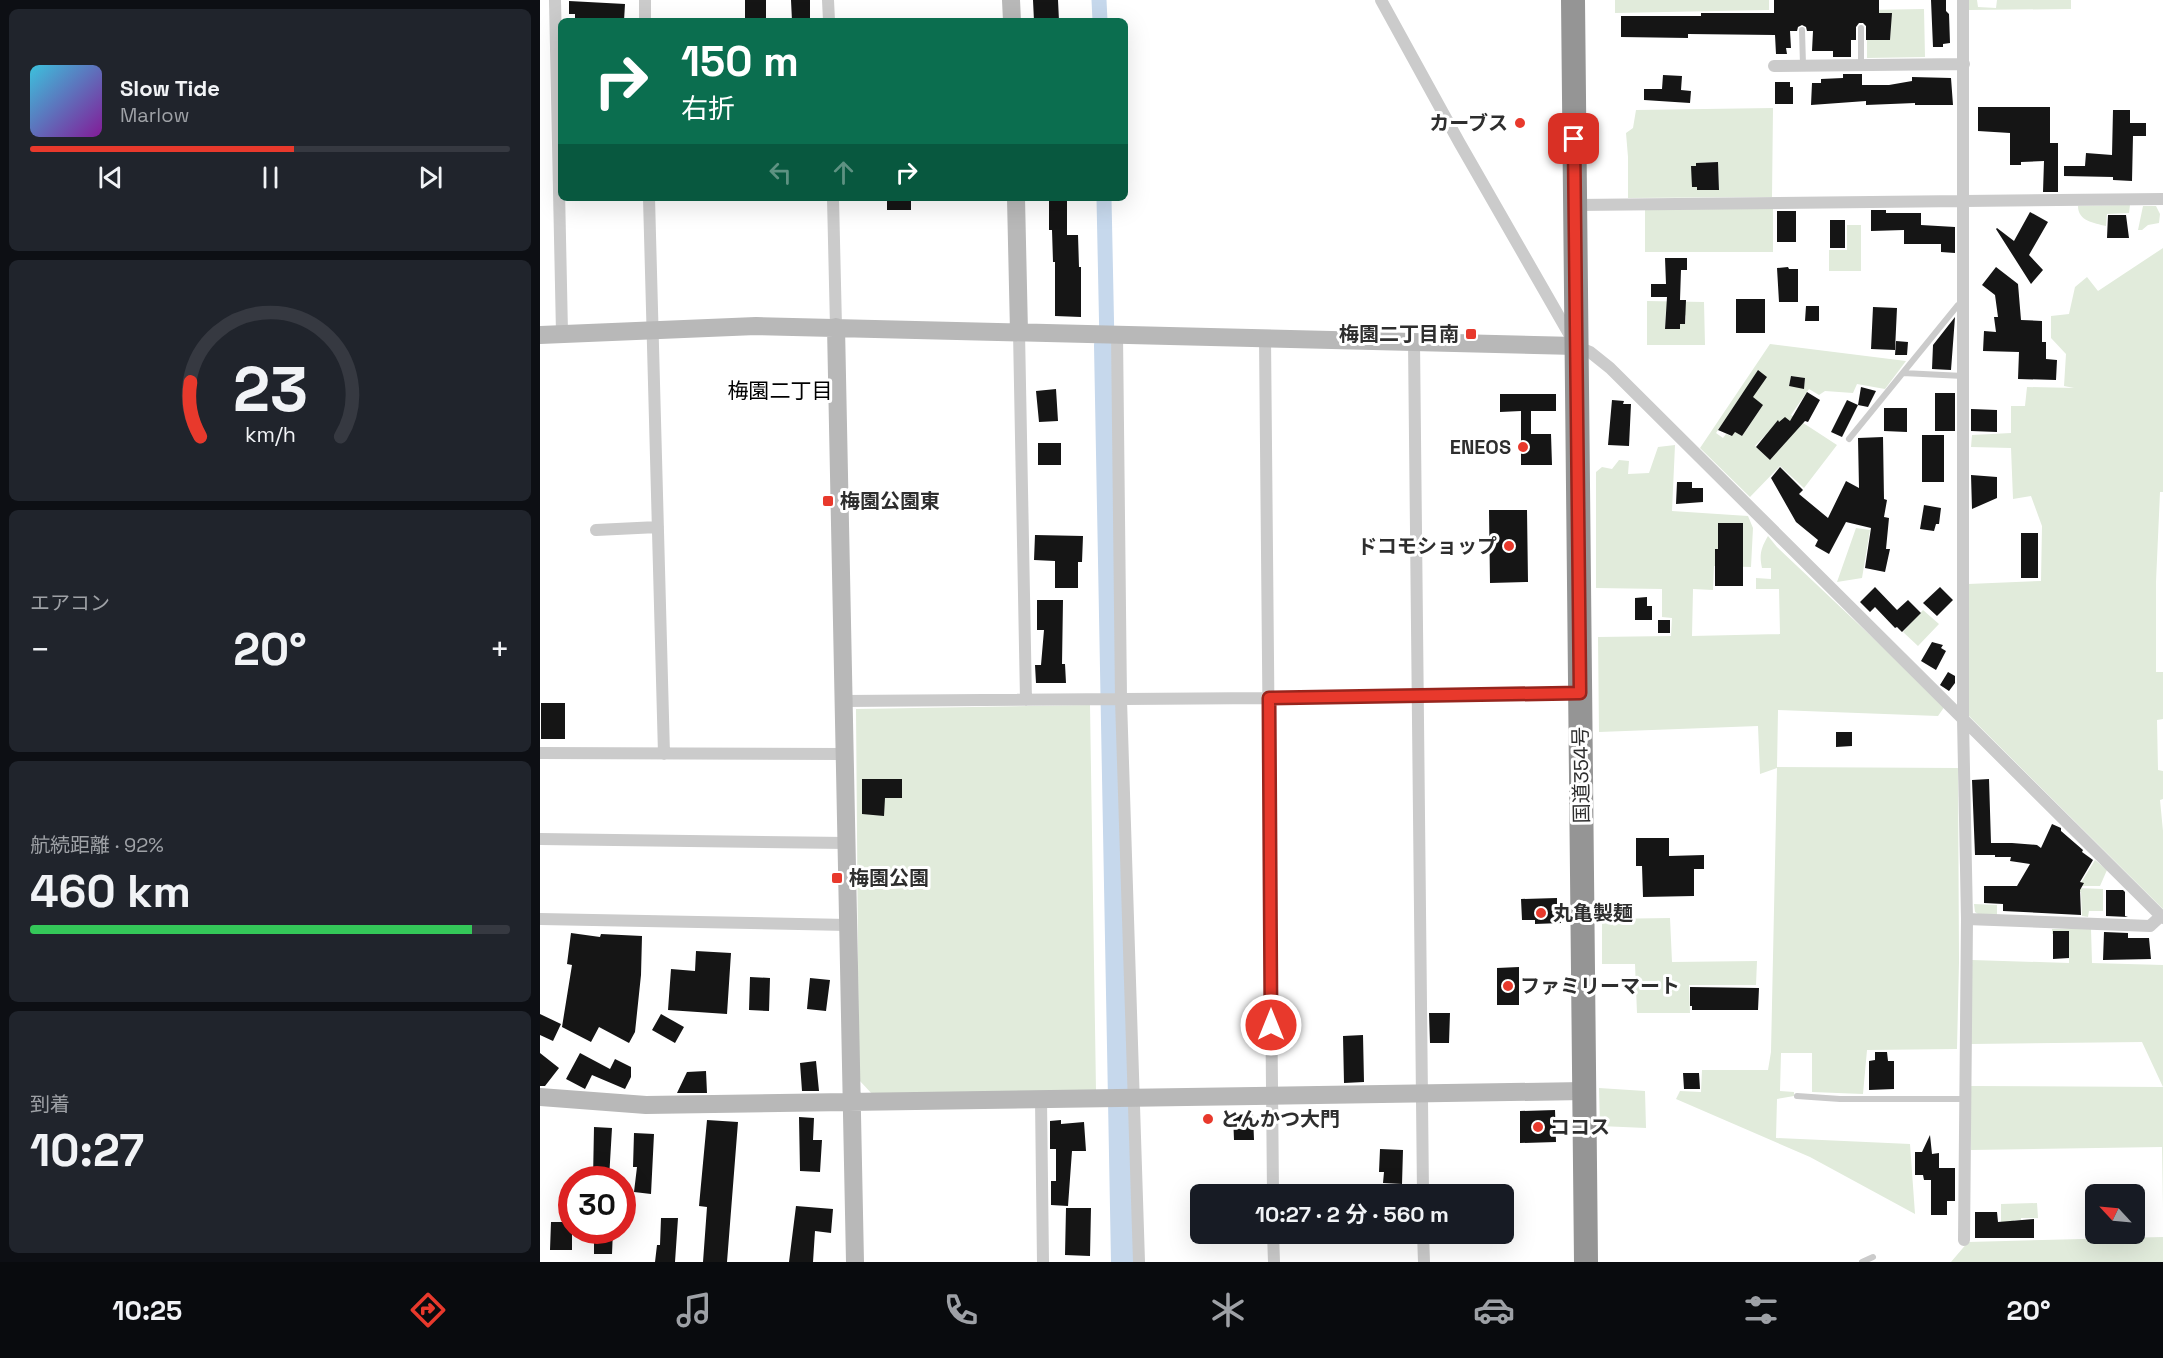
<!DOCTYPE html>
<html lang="ja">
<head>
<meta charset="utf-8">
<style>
	body { margin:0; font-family:"Space Grotesk","Noto Sans JP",sans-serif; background:#20242c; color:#f1f3f6; height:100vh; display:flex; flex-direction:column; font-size:22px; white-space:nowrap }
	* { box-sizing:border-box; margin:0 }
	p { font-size:20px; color:#9ea1a6 }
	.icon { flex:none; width:33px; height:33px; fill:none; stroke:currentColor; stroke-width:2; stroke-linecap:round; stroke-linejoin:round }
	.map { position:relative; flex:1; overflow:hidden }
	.sheet { display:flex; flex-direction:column; gap:9px; padding:9px; background:#0d0f14; width:540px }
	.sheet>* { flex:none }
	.hud { position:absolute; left:18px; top:18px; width:570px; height:183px; border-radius:9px; box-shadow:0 6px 24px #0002; background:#0b6e4f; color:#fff; overflow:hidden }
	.needle { width:39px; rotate:296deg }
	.buttons { position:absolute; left:1545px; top:1184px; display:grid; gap:12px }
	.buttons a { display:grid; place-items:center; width:60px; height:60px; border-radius:9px; background:#171b24; box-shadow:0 6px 24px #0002; font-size:30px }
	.speed { position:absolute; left:18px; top:1166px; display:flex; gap:12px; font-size:30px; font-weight:700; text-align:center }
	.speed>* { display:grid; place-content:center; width:78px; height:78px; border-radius:50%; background:#171b24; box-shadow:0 6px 24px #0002; line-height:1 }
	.speed .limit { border:9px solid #d22; background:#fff; color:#111 }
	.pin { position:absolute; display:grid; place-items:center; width:51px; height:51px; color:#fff; margin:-26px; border-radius:12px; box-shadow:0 3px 9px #0006 }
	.me { position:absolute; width:66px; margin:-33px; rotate:0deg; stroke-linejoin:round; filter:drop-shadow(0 0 4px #0008) }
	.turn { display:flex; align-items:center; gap:21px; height:126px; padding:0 24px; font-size:27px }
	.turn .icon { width:78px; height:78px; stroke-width:2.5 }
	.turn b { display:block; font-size:42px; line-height:51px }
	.lanes { display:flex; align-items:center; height:57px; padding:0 24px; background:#0003; justify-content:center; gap:30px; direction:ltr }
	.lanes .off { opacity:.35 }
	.big { font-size:45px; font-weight:700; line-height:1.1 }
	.sheet .tile { flex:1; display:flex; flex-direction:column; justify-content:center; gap:9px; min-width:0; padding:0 21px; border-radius:9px; background:#20242c }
	.sheet .dial { align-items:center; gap:0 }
	.dial svg { height:156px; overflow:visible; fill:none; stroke:#363941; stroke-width:7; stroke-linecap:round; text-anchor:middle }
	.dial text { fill:#f1f3f6; stroke:none }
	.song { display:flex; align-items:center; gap:18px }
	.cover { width:72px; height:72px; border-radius:9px; background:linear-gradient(135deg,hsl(190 70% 55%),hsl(290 70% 35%)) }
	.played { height:6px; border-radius:3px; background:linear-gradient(90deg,#e8392c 55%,#363941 55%) }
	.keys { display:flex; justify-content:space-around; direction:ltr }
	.heat { display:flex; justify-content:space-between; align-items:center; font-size:33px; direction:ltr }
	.charge { height:9px; border-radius:4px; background:linear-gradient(90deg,#34c759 92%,#363941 0) }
	.trip { position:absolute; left:650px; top:1184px; width:324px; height:60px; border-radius:9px; background:#171b24; box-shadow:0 6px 24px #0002; font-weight:700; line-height:60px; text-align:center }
	.tabs { display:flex; height:96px; justify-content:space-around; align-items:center; background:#090b0e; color:#9ea1a6 }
	.tabs .icon { width:42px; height:42px }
	.tabs .on { color:#e8392c }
	.tabs b { font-size:27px; color:#f1f3f6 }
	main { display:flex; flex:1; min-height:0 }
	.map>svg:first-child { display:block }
	.green { fill:#e1ebdb; fill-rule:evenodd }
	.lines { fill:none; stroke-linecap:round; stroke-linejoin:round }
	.canal { stroke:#c6d8ec; stroke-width:15 }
	.river { stroke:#c6d8ec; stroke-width:26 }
	.building { fill:#151515 }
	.lane { stroke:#cbcbcb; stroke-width:6 }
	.street { stroke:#cbcbcb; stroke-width:12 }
	.secondary { stroke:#b8b8b8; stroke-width:18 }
	.highway { stroke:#959595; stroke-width:24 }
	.route-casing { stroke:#97251d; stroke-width:15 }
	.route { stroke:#e8392c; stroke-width:10 }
	.poi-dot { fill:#e8392c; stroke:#fff; stroke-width:2 }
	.labels { text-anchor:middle; stroke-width:6; stroke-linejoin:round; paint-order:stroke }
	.poi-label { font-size:20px; font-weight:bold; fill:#2e2e2e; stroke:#fff; text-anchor:start }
	.street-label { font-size:20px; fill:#2e2e2e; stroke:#fff }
	.neighbourhood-label { font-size:21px; fill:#000; stroke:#fff }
</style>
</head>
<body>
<main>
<section class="sheet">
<div class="tile">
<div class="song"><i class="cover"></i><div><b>Slow Tide</b><p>Marlow</p></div></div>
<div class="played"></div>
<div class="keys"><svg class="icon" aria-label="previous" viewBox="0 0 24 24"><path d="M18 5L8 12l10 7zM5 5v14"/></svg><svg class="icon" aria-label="pause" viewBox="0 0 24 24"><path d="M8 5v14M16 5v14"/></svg><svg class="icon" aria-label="next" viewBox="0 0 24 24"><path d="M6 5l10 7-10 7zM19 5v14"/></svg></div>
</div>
<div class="tile dial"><svg viewBox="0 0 100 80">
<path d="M14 69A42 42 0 1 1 86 69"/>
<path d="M14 69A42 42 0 0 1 9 41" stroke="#e8392c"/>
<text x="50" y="56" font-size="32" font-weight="700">23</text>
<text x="50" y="72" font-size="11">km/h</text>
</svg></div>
<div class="tile"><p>エアコン</p>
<div class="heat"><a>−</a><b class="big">20°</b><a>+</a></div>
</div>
<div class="tile"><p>航続距離 · 92%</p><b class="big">460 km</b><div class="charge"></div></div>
<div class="tile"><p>到着</p><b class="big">10:27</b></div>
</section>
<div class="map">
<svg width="1623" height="1262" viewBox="0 0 1623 1262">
	<rect width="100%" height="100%" fill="#fff"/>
	<!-- green -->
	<path class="green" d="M1075,0H1229V10L1075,13Z
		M1429,0H1437L1438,7L1456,8L1457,0H1531V9L1429,10Z
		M1384,9L1385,57L1327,58V10ZM1351,20L1350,40H1330Z
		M1233,108L1232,197L1088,198V157L1086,133L1093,128L1096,110ZM1178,162L1179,189L1157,190V187H1152V167L1156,166L1157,163Z
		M1590,205L1589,213L1567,214L1566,226C1554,223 1538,221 1538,206Z
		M1603,206H1616L1620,214L1619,223L1608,225L1602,230H1598Z
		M1233,207V252H1105V210Z
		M1307,225H1321V271H1289V250H1307Z
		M1623,248V492H1620L1616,582V672H1623V719L1617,720L1618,770L1623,771V799L1620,800L1623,831V909L1429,716L1428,584L1501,581L1502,526L1491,496L1473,499L1471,448L1431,447L1432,435L1471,433V406H1485L1487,387L1534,388L1524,386L1526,354L1511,338V316L1529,314L1535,287L1547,277L1558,291Z
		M1107,301L1164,302L1165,345H1107ZM1126,310L1142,311L1146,316L1145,324H1140V329H1125Z
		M1230,344L1366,361L1345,389L1317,384L1313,393L1285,391L1279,395L1269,389L1251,415L1297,445L1264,488L1240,466L1210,497L1160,448ZM1251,376L1265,378L1264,388L1249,386ZM1202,394L1223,405L1202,436L1195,432L1191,436L1186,434L1183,438L1176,433ZM1232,428L1246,442L1230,460L1215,446Z
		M1135,445L1132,511L1208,516L1213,528L1211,567L1174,566L1173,590L1153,589L1152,636L1240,634L1239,589H1216V578L1231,579V568H1222C1219,555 1221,548 1228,536L1237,547L1405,706L1398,716L1238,710L1237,767L1418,768L1419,962L1417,1049L1327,1050L1323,1094L1272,1092V1053H1241L1240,1091L1254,1092V1096L1237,1099L1236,1138L1370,1144L1375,1214L1270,1157L1136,1099L1140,1091L1161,1092L1162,1070H1228L1231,1052L1237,768L1220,774L1218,726L1059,732L1058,637L1131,636L1132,618L1122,617V589L1056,588V472L1062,467L1072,469L1079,460L1089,461L1088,474L1109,473L1118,447ZM1178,523L1198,560L1178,549Z
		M1316,528L1330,530L1322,578L1297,582Z
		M1383,610L1399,624L1378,646L1363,632Z
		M550,705L556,1091L333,1095L319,1080L316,709Z
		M1555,860L1567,870L1560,886H1539Z
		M1536,888L1563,889V911H1549L1548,917L1542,916L1541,892H1537Z
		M1434,904L1457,905V915L1438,914L1435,912Z
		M1130,918L1132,962L1217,961L1216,985H1149L1150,1013H1097L1095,964H1062V919Z
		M1512,929H1551L1552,963L1623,965V1210L1622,1147L1431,1150L1430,1086L1623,1087L1602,1042L1431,1044L1432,960L1529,963V934H1512Z
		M1059,1088L1105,1091L1106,1128L1060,1126Z
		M1497,1203L1498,1218H1481V1220H1474L1473,1228H1461V1204Z
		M1623,1237V1262H1411L1428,1242Z"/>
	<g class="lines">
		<!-- canal -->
		<path class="canal" d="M559,0L560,21
			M564,198L567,345"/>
		<!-- river -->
		<path class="river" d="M567,345L584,1262"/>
	</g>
	<!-- building -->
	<path class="building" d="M205,0H226V21H205Z
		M251,0H270V21H252Z
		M493,0H518L519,21H494Z
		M1234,0H1339V13H1352L1350,40H1326V26L1323,23H1319L1316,27V40H1311V57H1293V51H1272L1273,31H1267L1266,27L1262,25L1258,27L1257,31H1250L1251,48H1246L1247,54H1236L1235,35L1148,34V38L1081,37V16H1161V13H1234Z
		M1391,0H1406V11L1409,14L1410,43L1403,44V47H1393Z
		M29,1L85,4L84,21L35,18V14H29Z
		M1303,74H1322V85H1349L1372,81V77L1411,78L1413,105H1375V103L1326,105V101L1271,105L1272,83H1281V79L1303,78Z
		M1123,75L1142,76L1141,90L1151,91L1150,103L1104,100V89H1122Z
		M1235,82H1250V87H1253V104H1235Z
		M1438,107H1510V143H1518V192H1503L1504,161L1481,162V165H1470V133L1438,131Z
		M1573,110H1590V123H1606V136H1593L1592,181L1573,180V177L1524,176V166H1545L1546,153L1572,155Z
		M1178,162L1179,190H1157V187H1152L1151,166H1156V163Z
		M347,198H371V210H347Z
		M509,198H527V235H538L539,267H541V317L515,316V262H513L512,230H509Z
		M1331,210H1346V213H1381V225L1415,227V253L1401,252V244H1364V230L1331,231Z
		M1237,211H1256V242H1237Z
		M1490,212L1508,222L1489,255L1503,270L1491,284L1456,229L1457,228L1474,241Z
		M1568,215H1586L1589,238H1567Z
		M1290,220H1305V248H1290Z
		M1125,258H1147V270H1141L1140,300H1146L1145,324H1140V329H1125L1127,297H1111V284H1126Z
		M1248,267L1249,269H1258V302H1239L1237,268Z
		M1456,267L1478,284L1481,320L1502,321V342H1506V359L1517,360L1516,380L1478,379L1479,352L1443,351L1444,331L1456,332L1454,317H1458L1455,295L1442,285Z
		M1196,299H1225V333H1196Z
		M1266,306H1279V321H1265Z
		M1333,307L1357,308L1355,350L1331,349Z
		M1415,317L1411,370L1392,369L1393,345Z
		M1356,341L1368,342L1367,355H1355Z
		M1218,370L1227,377L1213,397L1223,405L1202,436L1195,432L1192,436L1178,430Z
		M1251,376L1265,378L1264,389L1249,386Z
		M1321,387L1336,391L1328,407L1318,405Z
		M516,389L518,421L499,422L496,391Z
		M1267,392L1280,400L1268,422L1265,421L1230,460L1216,447L1238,420L1239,422L1245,417L1250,421Z
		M1395,393H1415V431H1395Z
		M960,394H1016V411H991V434H1011L1012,465H981V411L960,412Z
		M1072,400L1084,401L1083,404H1091L1089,446L1068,445Z
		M1307,400L1318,405L1302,437L1291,432Z
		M1344,408H1367V432L1344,431Z
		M1431,409L1457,410V432L1431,431Z
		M1382,435H1404V482H1382Z
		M1343,437L1344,499L1347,500L1344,517L1349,518L1346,549H1350L1345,572L1325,568L1331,528L1306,522L1289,554L1275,546L1278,540L1256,522L1231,478L1240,467L1263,490L1259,494L1288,518L1306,481L1319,488L1318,438Z
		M498,443H521V465H498Z
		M1431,475L1457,477V498L1432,509Z
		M1137,482H1152V488H1163V502L1136,504Z
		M1384,505L1401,508L1399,524H1396L1394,531L1380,529Z
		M949,510H987L988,582L950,583Z
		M1178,523H1203V586H1175V549H1178Z
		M1481,533H1498V578H1481Z
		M495,535L543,536L542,562H538V588H515V561L494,560Z
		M1335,587L1357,610L1368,600L1381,613L1362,632L1357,627L1355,628L1335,607L1330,612L1320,602Z
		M1400,587L1413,600L1397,616L1383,603Z
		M1107,597V606H1112V620H1095V598Z
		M497,600H523L522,664H525L526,683H496L495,665H501L504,630H497Z
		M1118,620H1130V633H1118Z
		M1392,642L1403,645L1401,648L1406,651L1396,670L1381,661Z
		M1408,672L1415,676V683L1409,691L1400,685Z
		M1,703H25V739H1Z
		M1296,732H1312V746L1296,747Z
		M322,779H362V798H345L344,816L322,814Z
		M1449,779L1451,843H1472L1497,845L1501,848L1512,824L1521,828V831L1543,850L1542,852L1553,860L1540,882L1544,883L1540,890L1541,915L1463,911V904L1444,903V886H1477L1490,864L1470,861L1471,857H1455V855H1435L1432,780Z
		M1096,838H1129V856L1164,855V869H1154V896L1103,897L1102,866H1096Z
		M1566,890H1583L1585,892V916L1588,917L1566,916Z
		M1017,898V907H1021V923L995,924V920H982L981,899Z
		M1513,931H1529V958L1513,959Z
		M1564,932L1588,933V938H1609L1611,959L1563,960Z
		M31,933L60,937L61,934L102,936L101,975L95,1032L89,1043L59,1027L51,1042L22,1027L32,965L27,964Z
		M156,951L191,953L187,1014L128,1010L131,969L155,971Z
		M979,967V1005H957V968Z
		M210,977L230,978L229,1011L209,1010Z
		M270,978L290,980L286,1011L267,1009Z
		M1150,987L1219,988L1218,1010H1152V1006H1150Z
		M889,1013H910L909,1043H890Z
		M0,1014L21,1024L13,1041L0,1035Z
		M121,1014L144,1027L135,1043L112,1030Z
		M823,1035L824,1082L804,1083L803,1036Z
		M1335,1052H1347L1348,1061H1354V1089L1329,1090V1061L1335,1060Z
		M0,1053L19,1068L5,1086H0Z
		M40,1053L70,1069L75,1059L91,1067V1077L85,1089L52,1075L45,1089L26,1079Z
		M276,1061L279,1091H262L260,1063Z
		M166,1071L167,1093H137L147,1072Z
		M1143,1073H1159L1160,1089H1144Z
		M1015,1110L1016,1142L980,1143V1111Z
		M713,1114L714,1140H694L693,1115Z
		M259,1117L274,1118L273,1140H282L280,1172L260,1171Z
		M167,1120L198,1122L187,1262H163L167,1207L159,1206Z
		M521,1120V1124L544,1122L546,1151H532L528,1206L511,1205V1181H516V1149H510V1121Z
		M54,1127L72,1128L69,1179H53Z
		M94,1133L114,1134L111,1194L94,1192L97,1167H93Z
		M1390,1135L1392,1154L1399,1153V1168H1415V1201H1407V1215H1391V1180H1384L1383,1175H1375V1152H1382Z
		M840,1149L863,1150L862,1184L843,1183L844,1172H839Z
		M256,1206L293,1209L291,1233L275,1231L273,1262H249Z
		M526,1208H551L550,1256L525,1255Z
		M1435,1212H1457L1458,1222L1494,1219V1238H1435Z
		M121,1218H138L135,1262H115L117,1245H120Z
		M11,1222H32V1250H10Z
		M54,1230H73L72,1254H54Z"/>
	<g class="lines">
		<!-- lane -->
		<path class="lane" d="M1262,30L1263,65
			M1321,65V28
			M1363,373L1423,376
			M1309,439L1418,305H1423
			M1257,1096L1300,1099H1425
			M1322,1262L1333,1257"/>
		<!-- street -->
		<path class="street" d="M15,0L22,333
			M105,0V21
			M288,0L289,21
			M841,0L919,142L1036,346L1050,352L1070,368L1623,918
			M1423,0V719L1427,919L1424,1240
			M1234,66L1424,64
			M109,198L124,754
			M293,198L296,327
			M1035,205L1623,199
			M479,332L486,700
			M577,334L581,700L599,1262
			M725,338L733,1194
			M874,342L883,1194
			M56,530L118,527
			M304,701L729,698L1040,693
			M0,753L305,754
			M0,839L307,843
			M0,919L308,925
			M1427,919L1610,926L1621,916
			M501,1100L503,1262
			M733,1233L734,1262
			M883,1233L884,1262"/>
		<!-- secondary -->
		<path class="secondary" d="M471,0L472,21
			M476,198L479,332
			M296,327L315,1262
			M0,335L216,326L1036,346
			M0,1097L106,1105L1044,1091"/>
		<!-- highway -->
		<path class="highway" d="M1033,0L1046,1262"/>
	</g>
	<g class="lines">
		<defs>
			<path id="route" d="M731,1025L729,698L1040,693L1034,139"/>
		</defs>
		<!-- route casing -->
		<use href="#route" class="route-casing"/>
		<!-- route -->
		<use href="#route" class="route"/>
	</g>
	<!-- markers -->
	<g class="poi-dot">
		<circle cx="980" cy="123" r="6"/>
		<rect x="925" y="328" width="12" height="12" rx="3"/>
		<circle cx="983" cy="447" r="6"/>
		<rect x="282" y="495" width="12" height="12" rx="3"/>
		<circle cx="969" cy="546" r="6"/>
		<rect x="291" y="872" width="12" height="12" rx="3"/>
		<circle cx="1001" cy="913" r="6"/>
		<circle cx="968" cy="986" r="6"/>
		<circle cx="668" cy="1119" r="6"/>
		<circle cx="998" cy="1127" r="6"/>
	</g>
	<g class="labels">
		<!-- poi labels -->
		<g class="poi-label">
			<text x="968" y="130" text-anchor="end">カーブス</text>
			<text x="919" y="341" text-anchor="end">梅園二丁目南</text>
			<text x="971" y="454" text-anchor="end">ENEOS</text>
			<text x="300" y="508">梅園公園東</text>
			<text x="957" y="553" text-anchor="end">ドコモショップ</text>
			<text x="309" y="885">梅園公園</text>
			<text x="1013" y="920">丸亀製麺</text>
			<text x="980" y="993">ファミリーマート</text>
			<text x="680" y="1126">とんかつ大門</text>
			<text x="1010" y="1134">ココス</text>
		</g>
		<!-- street labels -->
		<g class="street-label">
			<text transform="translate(1041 775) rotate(-91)" y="7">国道354号</text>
		</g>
		<!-- neighbourhood labels -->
		<g class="neighbourhood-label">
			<text x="240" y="398">梅園二丁目</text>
		</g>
	</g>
</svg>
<div class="buttons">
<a><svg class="needle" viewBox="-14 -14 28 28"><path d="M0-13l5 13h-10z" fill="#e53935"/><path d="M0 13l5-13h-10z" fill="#9ea1a6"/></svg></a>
</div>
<div class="speed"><div class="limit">30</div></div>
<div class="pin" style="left:1034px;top:139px;background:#d93025"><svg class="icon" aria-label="arrive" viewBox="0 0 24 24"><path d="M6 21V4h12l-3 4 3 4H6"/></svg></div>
<svg class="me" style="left:731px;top:1025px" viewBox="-20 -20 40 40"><circle r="17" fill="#e8392c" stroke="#fff" stroke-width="3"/><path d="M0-11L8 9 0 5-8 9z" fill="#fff"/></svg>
<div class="trip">10:27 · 2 分 · 560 m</div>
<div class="hud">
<div class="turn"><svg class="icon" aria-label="right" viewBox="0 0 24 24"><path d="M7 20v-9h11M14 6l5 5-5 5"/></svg><div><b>150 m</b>右折</div></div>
<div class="lanes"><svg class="icon off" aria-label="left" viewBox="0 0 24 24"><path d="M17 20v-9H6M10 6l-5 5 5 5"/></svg><svg class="icon off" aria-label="ahead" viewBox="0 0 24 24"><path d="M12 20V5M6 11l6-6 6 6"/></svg><svg class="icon" aria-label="right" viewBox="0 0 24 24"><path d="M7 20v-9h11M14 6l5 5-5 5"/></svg></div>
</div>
</div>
</main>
<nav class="tabs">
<b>10:25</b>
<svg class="icon on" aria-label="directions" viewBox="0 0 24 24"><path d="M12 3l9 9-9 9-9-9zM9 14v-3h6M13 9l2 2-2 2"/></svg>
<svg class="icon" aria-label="music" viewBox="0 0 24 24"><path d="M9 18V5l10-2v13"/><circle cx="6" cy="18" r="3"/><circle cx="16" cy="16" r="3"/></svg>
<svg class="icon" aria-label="phone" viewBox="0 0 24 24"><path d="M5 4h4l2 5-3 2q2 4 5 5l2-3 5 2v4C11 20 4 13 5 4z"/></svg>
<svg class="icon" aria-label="climate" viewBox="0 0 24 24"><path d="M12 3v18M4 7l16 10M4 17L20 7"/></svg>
<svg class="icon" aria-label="car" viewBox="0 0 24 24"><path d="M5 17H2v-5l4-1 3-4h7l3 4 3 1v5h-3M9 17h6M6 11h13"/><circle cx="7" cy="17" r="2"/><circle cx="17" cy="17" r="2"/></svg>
<svg class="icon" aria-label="filters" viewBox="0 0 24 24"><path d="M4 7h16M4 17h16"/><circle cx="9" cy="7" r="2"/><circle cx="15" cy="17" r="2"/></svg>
<b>20°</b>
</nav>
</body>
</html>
